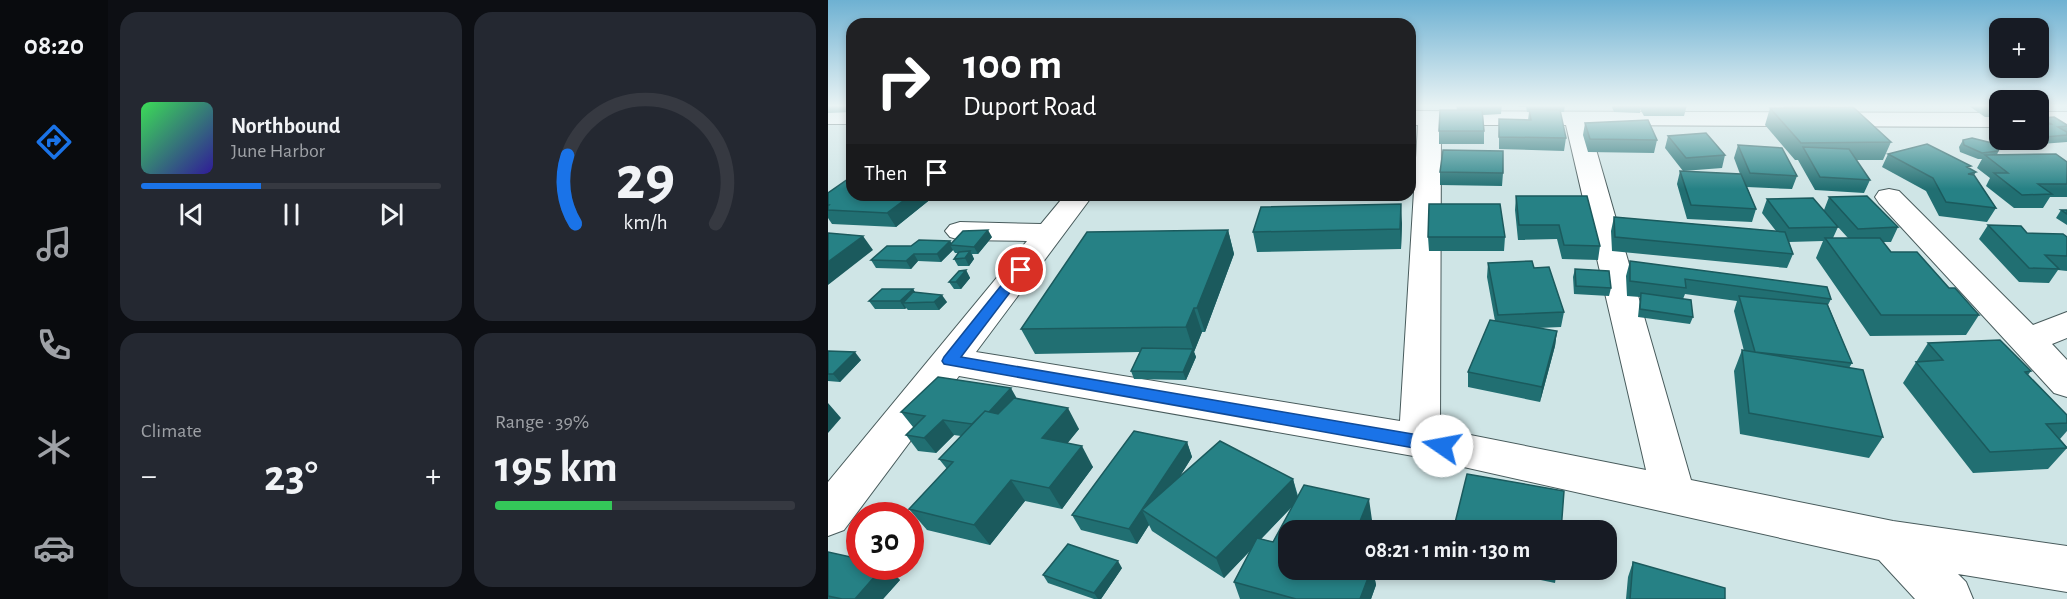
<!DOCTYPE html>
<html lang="en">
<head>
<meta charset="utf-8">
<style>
	body { margin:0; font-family:"Alegreya Sans",sans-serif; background:#242831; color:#f1f3f6; height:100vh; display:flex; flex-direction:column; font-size:22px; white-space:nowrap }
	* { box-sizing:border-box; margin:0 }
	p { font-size:20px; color:#9ea1a6 }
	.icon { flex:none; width:33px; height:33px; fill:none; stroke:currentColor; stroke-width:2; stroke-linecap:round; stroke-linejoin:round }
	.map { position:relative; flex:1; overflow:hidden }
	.side { display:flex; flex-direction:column; gap:12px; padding:12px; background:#0d0f14; width:720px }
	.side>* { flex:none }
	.hud { position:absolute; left:18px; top:18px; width:570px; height:183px; border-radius:18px; box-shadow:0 3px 9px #0003; background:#202124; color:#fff; overflow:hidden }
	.fabs { position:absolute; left:1161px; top:18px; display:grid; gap:12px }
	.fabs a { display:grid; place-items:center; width:60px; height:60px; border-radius:12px; background:#171b24; box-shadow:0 3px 9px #0003; font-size:30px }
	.speed { position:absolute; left:18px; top:502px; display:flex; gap:12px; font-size:30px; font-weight:700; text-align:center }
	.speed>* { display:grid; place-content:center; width:78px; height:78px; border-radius:50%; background:#171b24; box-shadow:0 3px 9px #0003; line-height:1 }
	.speed .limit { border:9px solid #d22; background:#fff; color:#111 }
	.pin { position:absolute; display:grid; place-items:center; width:51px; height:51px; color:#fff; margin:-26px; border:3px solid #fff; border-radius:50%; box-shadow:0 2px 6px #0007 }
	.me { position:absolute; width:66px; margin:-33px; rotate:282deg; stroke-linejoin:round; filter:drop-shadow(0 0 4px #0008) }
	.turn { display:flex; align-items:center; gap:21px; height:126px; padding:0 18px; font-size:27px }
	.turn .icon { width:78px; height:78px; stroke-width:2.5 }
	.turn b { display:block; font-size:42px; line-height:51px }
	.then { display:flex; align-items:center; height:57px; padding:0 18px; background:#0003; gap:12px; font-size:22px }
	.big { font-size:45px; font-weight:700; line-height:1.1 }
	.side .card { flex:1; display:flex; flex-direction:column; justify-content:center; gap:9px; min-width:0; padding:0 21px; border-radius:18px; background:#242831 }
	.side .dial { align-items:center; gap:0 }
	.dial svg { height:156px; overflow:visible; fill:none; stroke:#363941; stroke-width:7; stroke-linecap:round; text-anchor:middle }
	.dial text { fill:#f1f3f6; stroke:none }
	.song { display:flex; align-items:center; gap:18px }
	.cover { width:72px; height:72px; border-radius:9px; background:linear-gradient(135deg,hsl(130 70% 55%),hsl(250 70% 35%)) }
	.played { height:6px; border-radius:3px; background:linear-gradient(90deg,#1a73e8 40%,#363941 40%) }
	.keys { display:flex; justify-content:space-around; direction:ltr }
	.heat { display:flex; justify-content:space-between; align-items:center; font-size:33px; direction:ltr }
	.charge { height:9px; border-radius:4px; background:linear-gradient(90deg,#34c759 39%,#363941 0) }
	.side .tiles { flex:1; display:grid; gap:12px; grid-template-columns:repeat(2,1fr) }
	.trip { position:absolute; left:450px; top:520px; width:339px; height:60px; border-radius:18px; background:#171b24; box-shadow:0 3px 9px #0003; font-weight:700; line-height:60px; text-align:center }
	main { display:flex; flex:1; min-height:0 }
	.tab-bar { display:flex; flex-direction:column; width:108px; justify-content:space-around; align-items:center; background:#090b0e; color:#9ea1a6 }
	.tab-bar .icon { width:42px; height:42px }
	.tab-bar .active { color:#1a73e8 }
	.tab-bar b { font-size:27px; color:#f1f3f6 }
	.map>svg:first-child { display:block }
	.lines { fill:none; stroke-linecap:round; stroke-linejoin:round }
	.minor-casing { stroke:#485b5c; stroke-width:2 }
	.minor { fill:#fff; fill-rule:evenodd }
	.wall { fill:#216f72; fill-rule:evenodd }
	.shaded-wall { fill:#1b5a5d }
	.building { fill:#268185; stroke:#1b5a5d; stroke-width:1.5 }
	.route { fill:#1a73e8; stroke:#114b97; stroke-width:1.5 }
</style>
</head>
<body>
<main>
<nav class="tab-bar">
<b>08:20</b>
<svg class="icon active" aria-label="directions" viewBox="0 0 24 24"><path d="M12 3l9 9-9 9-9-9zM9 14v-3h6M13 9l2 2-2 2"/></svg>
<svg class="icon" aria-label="music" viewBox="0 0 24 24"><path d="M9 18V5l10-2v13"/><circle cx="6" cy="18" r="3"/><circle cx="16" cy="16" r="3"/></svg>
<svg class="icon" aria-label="phone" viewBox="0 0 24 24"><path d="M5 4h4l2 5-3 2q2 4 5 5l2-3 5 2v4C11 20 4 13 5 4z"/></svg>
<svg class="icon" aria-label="climate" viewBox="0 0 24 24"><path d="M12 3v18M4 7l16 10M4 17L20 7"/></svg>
<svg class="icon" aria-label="car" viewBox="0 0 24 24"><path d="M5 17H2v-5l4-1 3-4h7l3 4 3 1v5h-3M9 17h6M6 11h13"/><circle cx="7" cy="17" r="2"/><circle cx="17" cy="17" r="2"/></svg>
</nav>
<section class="side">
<div class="tiles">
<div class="card">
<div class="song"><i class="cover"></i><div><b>Northbound</b><p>June Harbor</p></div></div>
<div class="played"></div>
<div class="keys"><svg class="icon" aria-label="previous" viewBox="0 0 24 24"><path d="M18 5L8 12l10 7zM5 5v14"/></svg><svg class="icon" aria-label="pause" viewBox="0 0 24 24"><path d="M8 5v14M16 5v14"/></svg><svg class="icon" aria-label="next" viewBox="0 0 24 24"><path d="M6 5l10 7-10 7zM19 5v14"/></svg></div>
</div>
<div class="card dial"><svg viewBox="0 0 100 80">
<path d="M14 69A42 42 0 1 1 86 69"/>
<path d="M14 69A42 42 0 0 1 10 34" stroke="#1a73e8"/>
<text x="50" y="56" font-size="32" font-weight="700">29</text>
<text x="50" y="72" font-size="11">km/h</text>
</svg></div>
<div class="card"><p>Climate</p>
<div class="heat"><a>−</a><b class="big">23°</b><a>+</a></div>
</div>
<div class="card"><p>Range · 39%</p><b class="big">195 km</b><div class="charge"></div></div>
</div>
</section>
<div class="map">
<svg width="1239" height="599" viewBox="0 0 1239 599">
	<rect width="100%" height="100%" fill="#cfe5e6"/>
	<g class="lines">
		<defs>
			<path id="minor" d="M0,110H24V124H0Z
				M582,111L1172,113V127L761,125L863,480L1065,521L1239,546V592L1130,574L1138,582L1145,599H1087L1051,560L591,457L131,376L16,530L0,536V482L199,241L132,240L122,237L117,231L122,225L132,222L213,224L237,195H265L148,352L572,421L590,125H582ZM613,125H738L818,470L612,429Z
				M1210,112H1239V126H1210Z
				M1061,189L1071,191L1205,325L1239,312V338L1224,344L1239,360V397L1226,393L1051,203L1047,197L1051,191Z"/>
		</defs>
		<!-- minor casing -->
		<use href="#minor" class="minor-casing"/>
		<!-- minor -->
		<use href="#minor" class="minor"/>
	</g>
	<!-- wall -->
	<path class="wall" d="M0,105H24V112L0,113Z
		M628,105H674L673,114L655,115L656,131V144H611V131L629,110Z
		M690,105H737L736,112H732L738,138L736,151L671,149V119L700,120L701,112H699L698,107H691Z
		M783,105H859L856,116H816L812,109V113L786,112Z
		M954,105H998L1063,142L1055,160H1028L1042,180L1036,193L987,190L970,160H967L937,125L942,108H957Z
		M1073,105H1134L1074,106Z
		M1142,105H1172V117H1157L1141,106Z
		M1212,118L1239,125V142L1213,144L1206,140H1210V120Z
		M757,123L829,140L826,153L760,152L755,135Z
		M840,136L897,155L894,168L855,171L912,174L906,158L910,145L969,176L964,189L919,187L928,209L924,222L859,219L849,184L852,171H855L837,148Z
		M1135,140L1171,149L1169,155L1239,162V197H1222L1215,208H1186L1158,186L1162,178L1149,168L1154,159H1150L1132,152L1131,147Z
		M1060,154L1142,169L1148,172L1146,175L1168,208L1159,222L1111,216L1098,191L1054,167Z
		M612,172L675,173L674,186L612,185Z
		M0,193L104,198L68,227L4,224L0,218Z
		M688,196L772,246L770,260L734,259L729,239L690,240L687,210Z
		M1001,197L1070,227L1063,242H1054L1063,252L1121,288L1151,315L1138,335L1042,336L988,258L995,241L961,242L965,254L959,268L784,251L783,231L786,217L948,231L934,213L939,199L996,210ZM1010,227L1020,238H1005Z
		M1233,210H1239V225L1228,218Z
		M574,223L573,249L429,252L425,232Z
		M1160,225L1199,233L1239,237V271L1230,270L1221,283L1191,282L1151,239Z
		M400,230L406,254L377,332H374L366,352L368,357L358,380L306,379L303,371L312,352L207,354L193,329Z
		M164,237L150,254H144L146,259L141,266H130L126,259L130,253H127L125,250L113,262L90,261L83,269L48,268L43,260L83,246L122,241L124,244Z
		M600,237H677L676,251H601Z
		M802,261L1003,299L1000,305L1024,363L1021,368L1055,437L1041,458L912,434L906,371L914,350L916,351L906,311L909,301L857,294L855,299L865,317L862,324L810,317L812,297L799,296L798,276Z
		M660,263L706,268L736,312L733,327L710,328L729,331L727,346L712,402L640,387V372L667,321L659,277Z
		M747,269L783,288L781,296L746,294L745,277Z
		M138,270L142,278L133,289H126L121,282Z
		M85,289L87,292L119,302L111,310H80L78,308L77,309H47L41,301Z
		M1100,343L1203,371L1200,375L1239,415V431L1232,439L1239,447V448L1220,469L1145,473L1075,383Z
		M0,351L33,360L12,382L0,381Z
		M189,398L251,429L239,443L265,467L234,509L197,501L162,545L99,530L81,509L119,469L111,459L133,436L126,435L108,453L90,451L78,435L86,428L85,427L73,412Z
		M359,442L364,457L352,476L465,479L470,496L544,520L539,531H460V570H545L548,585L543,599H412L406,582L422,551L396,578L324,531L321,525L309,544L253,530L244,515ZM464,507L445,542L433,539Z
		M0,552L32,567H59L72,580L55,599H0Z
		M805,562L897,599H798L800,577Z
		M294,568L273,599H266L220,583L215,575Z
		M666,570H729L727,583Z"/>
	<!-- shaded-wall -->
	<path class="shaded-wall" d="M83,195H103L104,198L68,227L59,213Z
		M573,204L574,223L573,249L572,229Z
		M160,230L164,237L150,254L146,247Z
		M400,230L406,254L377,332L369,308Z
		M35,236L45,250L0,285V262Z
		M122,241L125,246L122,245L125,250L113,262L109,254Z
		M142,251L146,259L141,266L137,258Z
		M86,254L90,261L83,269L78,261Z
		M138,270L142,278L133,289L128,282Z
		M85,289L90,297L75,303L78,308L77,309L72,301Z
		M114,295L119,302L111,310L106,302Z
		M366,308L374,332L366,352L358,327Z
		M729,331L727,346L712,402L714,387Z
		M365,349L368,357L358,380L355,372Z
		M27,352L33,360L12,382L5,374Z
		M183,388L192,404L149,425Z
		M0,403L13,418L0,433Z
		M240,408L251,429L227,459L214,438Z
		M115,420L126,435L108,453L96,438Z
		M359,442L364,457L326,518L314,510L321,525L309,544L301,529Z
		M254,446L265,467L234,509L221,488Z
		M465,479L470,500L396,578L388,558Z
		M183,480L197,501L162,545L146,525Z
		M541,499L544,520L539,531H528Z
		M290,561L294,568L273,599H270L266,593Z
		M55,567H59L72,580L55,599H27Z
		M543,570H545L548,585L543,599H532Z"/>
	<!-- building -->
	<path class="building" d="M0,105H24L0,106Z
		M787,105H812L813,106H787Z
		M963,105H998L1001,107L966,108Z
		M1152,105H1172V110L1161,111Z
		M1025,107L1063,142L973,143L942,108Z
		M701,109L732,110L738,138L671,137V119L703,120Z
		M612,110H654L656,131H611Z
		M1226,117L1239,125V126L1230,127L1239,132V135L1217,137L1210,133V125L1223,124L1212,118Z
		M820,120L829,140L762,139L757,123Z
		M878,133L897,155L858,158L840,136Z
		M1144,138L1164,143L1171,149L1170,151L1154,153L1136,145L1135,140Z
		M1099,144L1143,166L1139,167L1148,172L1140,174L1146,175L1168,208L1118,202L1105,178L1060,154Z
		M910,145L954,148L969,176L922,173Z
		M975,147L1021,149L1042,180L992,177Z
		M615,150L675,151V173L612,172Z
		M1228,154L1239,162V184H1210L1224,194L1194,195L1166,173H1180L1157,155Z
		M852,171L913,174L928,209L863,205Z
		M20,179H24V195H83L59,213L0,210V206L1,205H0V193Z
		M688,196H759L772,246L736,245L731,225H691Z
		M1039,196L1070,227L1030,229L1001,197Z
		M985,198L1010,227L961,228L939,199Z
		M573,204L572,229L425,232L433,207Z
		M601,204H672L677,237H600Z
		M1233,210H1239V214Z
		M786,217L957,232L965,254L787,237Z
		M1160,225L1193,226L1199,233L1235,234L1239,237V256L1217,255L1231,269L1201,268Z
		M160,230L146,247L122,245L135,231Z
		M400,230L369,308H366L358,327L193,329L259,232Z
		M0,233L35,236L0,262Z
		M997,238H1052L1063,252H1089L1121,288H1127L1151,315H1053Z
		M91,240L122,241L109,254H86L78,261L43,260L59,246H83Z
		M142,251L137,258L126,259L131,252Z
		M704,261L706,268L721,267L736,312L670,315L660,263Z
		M802,261L999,287L1003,299L857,279L858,288L802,281Z
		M747,269L781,271L783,288L748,286Z
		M138,270L128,282H121L131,271Z
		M54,289H85L72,301H41Z
		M85,292L114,295L106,302L75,303Z
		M813,293L863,300L865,317L812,309Z
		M911,296L999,304L1024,363L927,352Z
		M662,320L729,331L714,387L640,372Z
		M1172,340L1203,371L1197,372L1239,415V423L1218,424L1239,448L1162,452L1088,362L1115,360L1100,343Z
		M314,348L365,349L355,372L303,371Z
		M914,350L1035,370L1055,437L921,413Z
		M0,351L27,352L5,374H0Z
		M110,377L183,388L161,412L157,411L144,424L115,420L96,438L78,435L97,416L73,412Z
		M186,398L240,408L214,438L254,446L221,488L183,480L146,525L81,509L125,462L111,459L157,411L170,414Z
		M306,431L359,442L301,529L244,515Z
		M392,441L465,479L388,558L314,510Z
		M639,474L736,491L733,531H625Z
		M476,485L541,499L528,531H460V570H543L532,599H468L406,582L429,538L445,542Z
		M240,544L290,561L266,593L215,575Z
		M0,552L32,559V567H55L27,599H14L0,596Z
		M805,562L897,588V599H802Z"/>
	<!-- sky -->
	<linearGradient id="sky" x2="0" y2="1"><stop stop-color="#6eb1d2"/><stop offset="0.56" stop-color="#e9f3f4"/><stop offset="1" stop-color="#e9f3f4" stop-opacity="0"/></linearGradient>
	<rect width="1239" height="189" fill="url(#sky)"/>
	<!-- route -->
	<path class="route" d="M193,266L199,270L133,357L614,439L620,441L623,446L620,451L614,453L116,364L114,361L116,357L188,267Z"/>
</svg>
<div class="fabs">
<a>+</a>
<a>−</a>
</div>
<div class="speed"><div class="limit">30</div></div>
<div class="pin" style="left:193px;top:270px;background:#d93025"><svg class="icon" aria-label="arrive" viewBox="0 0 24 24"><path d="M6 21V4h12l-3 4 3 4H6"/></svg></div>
<svg class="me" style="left:614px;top:446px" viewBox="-20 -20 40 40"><circle r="19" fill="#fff"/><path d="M0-13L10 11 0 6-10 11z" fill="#1a73e8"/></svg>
<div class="trip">08:21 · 1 min · 130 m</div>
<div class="hud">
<div class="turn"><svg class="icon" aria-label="right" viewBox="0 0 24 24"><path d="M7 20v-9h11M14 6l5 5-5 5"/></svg><div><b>100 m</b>Duport Road</div></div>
<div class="then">Then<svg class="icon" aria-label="arrive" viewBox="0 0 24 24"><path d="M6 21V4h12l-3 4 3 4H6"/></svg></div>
</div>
</div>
</main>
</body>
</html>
